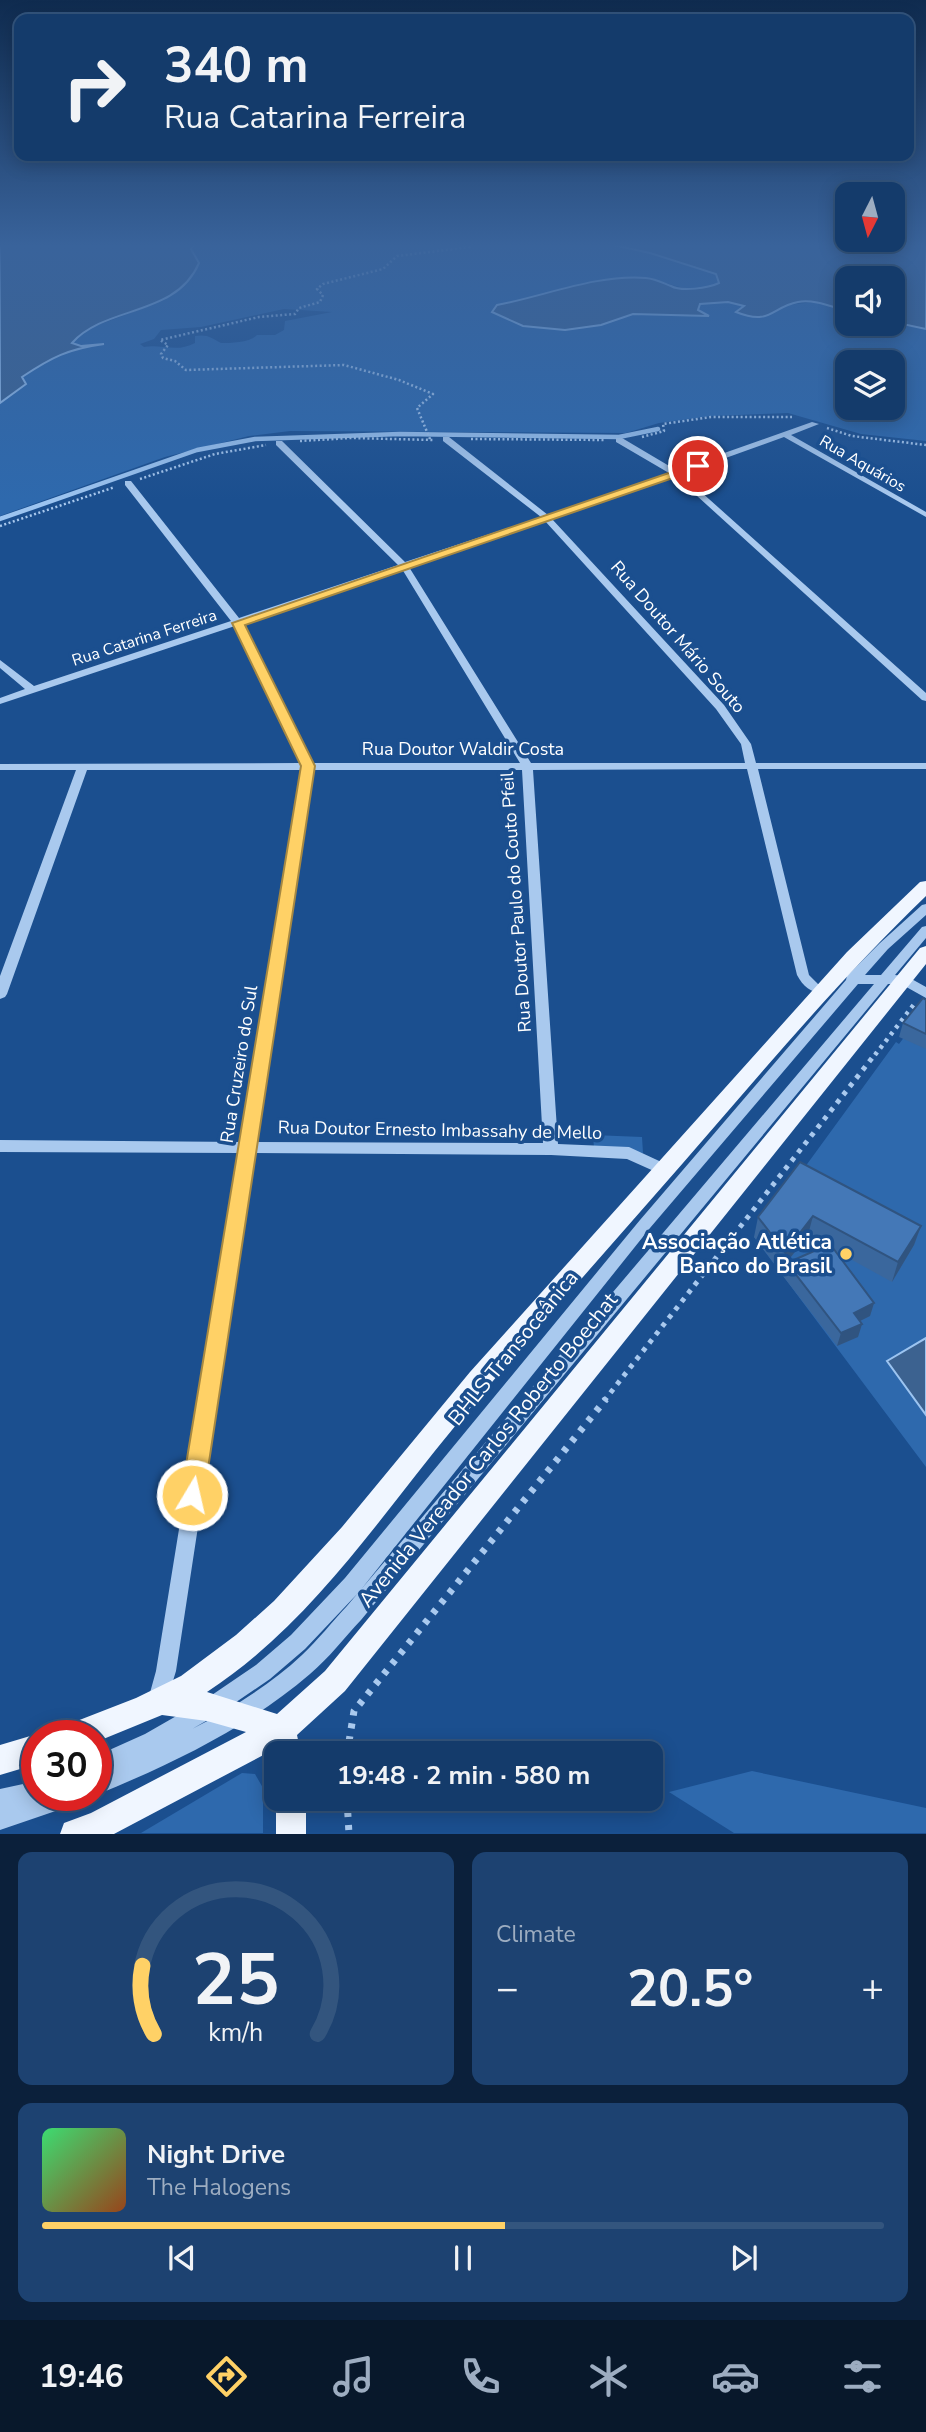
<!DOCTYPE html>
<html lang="en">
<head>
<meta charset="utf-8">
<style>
	body { margin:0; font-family:"Nunito Sans",sans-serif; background:#1d4271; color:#f1f3f6; height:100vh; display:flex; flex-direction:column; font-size:26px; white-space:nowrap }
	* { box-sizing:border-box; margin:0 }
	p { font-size:23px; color:#9dadc1 }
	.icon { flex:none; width:38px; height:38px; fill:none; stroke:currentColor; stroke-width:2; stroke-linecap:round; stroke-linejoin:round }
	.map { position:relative; height:1834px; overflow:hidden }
	.sheet { display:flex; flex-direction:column; gap:18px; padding:18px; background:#0b203b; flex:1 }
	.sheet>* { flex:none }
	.hud { position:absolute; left:14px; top:14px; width:900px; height:147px; border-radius:14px; box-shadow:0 4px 18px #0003,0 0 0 2px #33557e; background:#143b6b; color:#f1f3f6; overflow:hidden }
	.needle { width:46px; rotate:186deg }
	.buttons { position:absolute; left:835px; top:182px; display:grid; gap:14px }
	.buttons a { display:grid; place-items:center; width:70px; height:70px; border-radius:14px; background:#143b6b; box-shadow:0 4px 18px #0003,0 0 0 2px #33557e; font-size:35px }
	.speed { position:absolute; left:21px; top:1720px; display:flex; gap:14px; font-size:35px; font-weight:700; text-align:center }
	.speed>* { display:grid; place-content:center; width:91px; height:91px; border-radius:50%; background:#143b6b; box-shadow:0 4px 18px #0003,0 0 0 2px #33557e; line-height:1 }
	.speed .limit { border:10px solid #d22; background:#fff; color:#111 }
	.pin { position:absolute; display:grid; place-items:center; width:60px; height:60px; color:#fff; margin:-30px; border:4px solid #fff; border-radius:50%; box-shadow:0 2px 7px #0007 }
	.me { position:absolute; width:77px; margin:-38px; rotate:9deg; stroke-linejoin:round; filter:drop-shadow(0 0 5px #0008) }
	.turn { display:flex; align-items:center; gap:24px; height:147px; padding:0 35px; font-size:32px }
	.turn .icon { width:91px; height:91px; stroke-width:2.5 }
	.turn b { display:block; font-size:49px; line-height:60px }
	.big { font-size:52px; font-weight:700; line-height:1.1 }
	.sheet .card { flex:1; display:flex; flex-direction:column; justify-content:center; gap:10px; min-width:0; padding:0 24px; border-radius:14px; background:#1d4271 }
	.sheet .dial { align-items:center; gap:0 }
	.dial svg { height:182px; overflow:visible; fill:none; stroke:#33557e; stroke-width:7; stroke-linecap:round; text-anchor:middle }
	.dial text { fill:#f1f3f6; stroke:none }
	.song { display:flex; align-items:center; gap:21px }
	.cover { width:84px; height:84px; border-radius:10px; background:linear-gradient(135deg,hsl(140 70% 55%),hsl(20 70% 35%)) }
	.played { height:7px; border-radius:4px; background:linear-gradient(90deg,#ffd166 55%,#33557e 55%) }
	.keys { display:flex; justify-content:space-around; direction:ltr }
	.heat { display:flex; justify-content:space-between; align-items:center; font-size:38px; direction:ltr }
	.sheet .tiles { flex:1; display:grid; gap:18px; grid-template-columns:1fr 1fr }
	.card:last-child { grid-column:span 2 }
	.trip { position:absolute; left:264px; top:1741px; width:399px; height:70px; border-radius:14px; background:#143b6b; box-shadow:0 4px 18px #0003,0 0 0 2px #33557e; font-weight:700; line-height:70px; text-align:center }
	.tab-bar { display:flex; height:112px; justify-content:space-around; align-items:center; background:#08182b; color:#9dadc1 }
	.tab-bar .icon { width:49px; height:49px }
	.tab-bar .selected { color:#ffd166 }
	.tab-bar b { font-size:32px; color:#f1f3f6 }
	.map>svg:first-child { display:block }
	.green { fill:#2e69ad; fill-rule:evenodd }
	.water { fill:#3c6290; stroke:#9cc4f0; stroke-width:2 }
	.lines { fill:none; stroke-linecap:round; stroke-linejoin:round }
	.stream { stroke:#9cc4f0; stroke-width:4.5 }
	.path-far3 { stroke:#a9c9ee; stroke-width:2.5; stroke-dasharray:2 2.5; stroke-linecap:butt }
	.path-far2 { stroke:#a9c9ee; stroke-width:4.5; stroke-dasharray:3.5 5; stroke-linecap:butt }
	.path-far1 { stroke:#a9c9ee; stroke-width:5; stroke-dasharray:4.5 6; stroke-linecap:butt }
	.path { stroke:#a9c9ee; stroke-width:7; stroke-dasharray:5 8; stroke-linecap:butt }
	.minor { fill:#a9c9ee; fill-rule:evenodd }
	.major { fill:#f0f6ff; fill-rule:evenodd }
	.wall { fill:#3a679d }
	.shaded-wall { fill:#305480 }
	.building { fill:#4478b7; stroke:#305480; stroke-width:2 }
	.route { fill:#ffd166; stroke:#a68842; stroke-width:2 }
	.poi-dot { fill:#ffd166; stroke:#1b4f8f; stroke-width:2.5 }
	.labels { text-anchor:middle; stroke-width:7; stroke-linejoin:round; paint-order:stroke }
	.far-street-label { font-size:16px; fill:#fff; stroke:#1b4f8f }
	.street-label { font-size:18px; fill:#fff; stroke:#1b4f8f }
	.near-poi-label { font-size:21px; font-weight:bold; fill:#fff; stroke:#1b4f8f; text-anchor:end }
	.near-street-label { font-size:21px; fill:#fff; stroke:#1b4f8f }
</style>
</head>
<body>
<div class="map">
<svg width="926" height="1834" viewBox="0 0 926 1834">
	<rect width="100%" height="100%" fill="#1b4f8f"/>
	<!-- green -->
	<path class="green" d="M195,244H609L650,253L716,274L719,283C689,299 666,278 640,278C592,278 544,296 497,305L601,325L633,314L708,316L698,310L700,304L728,302L745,306L737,311L814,302L847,311V324L893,322L926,329V441L861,434L788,413L711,416L659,423L626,433L290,431L249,436L165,457L0,516V403L25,384L22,377C43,362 62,350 88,346L72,343L85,330L157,303L198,264L191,248ZM284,309L332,312L285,321L284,330L275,335H257C250,343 231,343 221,343C211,338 208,334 195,336V343C177,353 162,344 144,347L140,344L154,339L161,330L201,327ZM847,362H892V408H847Z
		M924,1011H926V1467L754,1237L896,1042L899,1044Z
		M593,1135L642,1137L643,1153L594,1148Z
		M752,1771L926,1808V1833H734L669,1792Z
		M242,1773L255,1774L263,1788V1833H141Z"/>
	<!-- water -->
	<path class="water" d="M0,244H195L191,249L199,263C176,317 106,305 72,343L81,346L104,344C68,349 52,357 22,377L26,384L0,403Z
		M609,244H926V329L893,322L892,278H847V311C832,307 814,299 798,302C771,307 771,326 736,312L744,306L728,302L700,304L698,310L709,316L633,314L601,325L565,330L523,326L492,312L497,305C545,296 597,274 646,278C656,279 663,283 671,286C682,292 708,288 719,283L716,274L650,253Z
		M926,1338V1415L887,1361Z"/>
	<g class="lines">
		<!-- stream -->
		<path class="stream" d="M0,519L197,450L255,439L400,434L619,437L658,429"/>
		<!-- path-far3 -->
		<path class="path-far3" d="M827,428L852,436L926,445
			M642,437L664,431L663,424L711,417H792
			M430,439L417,408L433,394L399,380L344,365L186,370L175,361L163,358L161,354L168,345L160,340L259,317L295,314L299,308L320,302L323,295L317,289L323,284L383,269L397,256L470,247L471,244
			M471,439L606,440
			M300,441L351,438L434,440
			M140,479L215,454L266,445
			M0,526L115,487"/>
		<!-- path-far2 -->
		<path class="path-far2" d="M875,1055L915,1003"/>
		<!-- path-far1 -->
		<path class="path-far1" d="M604,1401L876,1053"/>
		<!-- path -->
		<path class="path" d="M347,1754L354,1711L606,1399
			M347,1799L349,1834"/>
		<!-- minor -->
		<path class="minor" d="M812,422L819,424L791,435L926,512V517L784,437L681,474L926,693V701L922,700L675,476L552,519L724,705L751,744L756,763H926V769H758L809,975L818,984L834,985L835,988L834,991C816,996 805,990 797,975L747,769L533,770L558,1144L629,1147L670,1166L672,1170L670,1174L665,1176L627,1159L551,1155L255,1153L176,1671L165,1707L158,1710L151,1707L148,1700L156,1671L240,1153L0,1152V1140L242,1142L302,770H87L7,994L5,997L0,999V976L76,770H0V764L301,763L235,626L0,704V698L25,689L0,668V660L34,686L231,621L125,485V481H131L239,618L398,565L276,445V441H282L405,562L541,517L443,441V437H449L548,515L669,473L616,442V438H622L676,470ZM545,521L716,709L741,744L745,763H531L409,567ZM402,569L520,763H312L243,623ZM313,770H522L543,1143L256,1142Z
			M926,904V915L888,949L865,975H881L922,927L926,926V938L895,975L908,977L926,987V998L901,984H888L361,1620C344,1638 329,1658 310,1674C247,1728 172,1764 96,1795V1756L145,1734L206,1699L256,1665L291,1635L345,1578L640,1220L846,980L847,976L880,943L922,905ZM858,984H874L347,1606C332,1622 318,1640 302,1655C270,1685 231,1709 192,1729L220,1713L270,1679L305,1649L359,1592L650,1228Z
			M37,1781V1796H82L79,1803L0,1830V1789Z"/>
		<!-- major -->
		<path class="major" d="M926,881V896C839,980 762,1072 683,1163C607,1250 530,1336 456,1425C379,1518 310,1625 207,1692L277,1714L325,1671L920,948L926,946V964L345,1691L297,1735L301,1754H276V1765L271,1751L114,1834H60L64,1823L91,1813L246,1732L207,1721L162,1715L96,1742V1736H59L64,1726L136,1698L181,1676L236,1635L274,1601L342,1527L470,1372L847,952L920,882Z
			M37,1734L41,1736H37V1764L0,1775V1745Z
			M276,1798L306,1799V1834H276Z"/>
	</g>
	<!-- wall -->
	<path class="wall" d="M926,1000V1049L899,1037L903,1023Z
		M800,1162L921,1226L914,1245L892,1282L834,1250L874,1303L870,1316L860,1321L862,1324L858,1337L837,1346L783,1276L787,1263L827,1246L808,1235L780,1271L754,1237L758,1217Z"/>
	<!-- shaded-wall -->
	<path class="shaded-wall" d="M813,1216L808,1235L780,1271L785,1252Z
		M921,1226L914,1245L892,1282L898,1262Z
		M874,1303L870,1316L850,1326L854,1313Z
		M862,1324L858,1337L837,1346L841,1333Z"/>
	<!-- building -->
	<path class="building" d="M923,998L926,1000V1034L903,1023Z
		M800,1162L921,1226L898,1262L813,1216L785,1252L758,1217Z
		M830,1244L874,1303L854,1313L862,1324L841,1333L787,1263Z"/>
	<!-- sky -->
	<linearGradient id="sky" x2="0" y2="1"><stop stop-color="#0f2b4f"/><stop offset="0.49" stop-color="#39639b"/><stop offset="1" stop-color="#39639b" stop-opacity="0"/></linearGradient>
	<rect width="926" height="501" fill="url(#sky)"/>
	<!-- route -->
	<path class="route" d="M698,463L702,468L245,625L315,766L204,1495L201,1503L192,1506L184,1503L181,1495L301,766L232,623Z"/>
	<!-- markers -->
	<circle class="poi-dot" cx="846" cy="1254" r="7"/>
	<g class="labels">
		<!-- far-street labels -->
		<g class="far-street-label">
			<text transform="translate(863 463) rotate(30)" y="6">Rua Aquários</text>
			<text transform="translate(144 637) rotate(-18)" y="6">Rua Catarina Ferreira</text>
		</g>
		<!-- street labels -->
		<g class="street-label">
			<text transform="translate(678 637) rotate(49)" y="6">Rua Doutor Mário Souto</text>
			<text x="463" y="755">Rua Doutor Waldir Costa</text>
			<text transform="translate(516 902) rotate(-94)" y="6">Rua Doutor Paulo do Couto Pfeil</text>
			<text transform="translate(239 1064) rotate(-81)" y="6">Rua Cruzeiro do Sul</text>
			<text transform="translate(440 1130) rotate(1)" y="6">Rua Doutor Ernesto Imbassahy de Mello</text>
		</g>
		<!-- near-poi labels -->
		<g class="near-poi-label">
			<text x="832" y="1249">Associação Atlética<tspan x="832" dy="24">Banco do Brasil</tspan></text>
		</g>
		<!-- near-street labels -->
		<g class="near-street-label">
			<text transform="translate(513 1348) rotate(-51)" y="7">BHLS Transoceânica</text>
			<text transform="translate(488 1450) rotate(-51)" y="7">Avenida Vereador Carlos Roberto Boechat</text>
		</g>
	</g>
</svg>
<div class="buttons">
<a><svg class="needle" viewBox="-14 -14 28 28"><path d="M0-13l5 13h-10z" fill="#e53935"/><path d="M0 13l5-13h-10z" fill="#9dadc1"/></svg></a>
<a><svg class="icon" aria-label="sound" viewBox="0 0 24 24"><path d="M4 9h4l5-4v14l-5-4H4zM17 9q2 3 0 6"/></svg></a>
<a><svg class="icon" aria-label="layers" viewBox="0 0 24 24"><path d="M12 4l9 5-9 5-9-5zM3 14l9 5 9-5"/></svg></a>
</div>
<div class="speed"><div class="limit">30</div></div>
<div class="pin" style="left:698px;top:466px;background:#d93025"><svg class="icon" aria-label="arrive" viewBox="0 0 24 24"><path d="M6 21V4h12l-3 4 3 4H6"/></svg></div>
<svg class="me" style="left:192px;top:1495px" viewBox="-20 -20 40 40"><circle r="17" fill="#ffd166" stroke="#fff" stroke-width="3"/><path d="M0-11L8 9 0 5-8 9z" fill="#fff"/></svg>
<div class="trip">19:48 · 2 min · 580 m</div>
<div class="hud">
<div class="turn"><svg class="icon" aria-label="right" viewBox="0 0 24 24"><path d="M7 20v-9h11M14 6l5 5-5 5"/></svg><div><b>340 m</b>Rua Catarina Ferreira</div></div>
</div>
</div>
<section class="sheet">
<div class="tiles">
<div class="card dial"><svg viewBox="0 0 100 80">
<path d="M14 69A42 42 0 1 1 86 69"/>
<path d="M14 69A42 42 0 0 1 9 39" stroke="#ffd166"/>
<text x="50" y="56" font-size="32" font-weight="700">25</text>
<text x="50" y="72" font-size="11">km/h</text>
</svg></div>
<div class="card"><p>Climate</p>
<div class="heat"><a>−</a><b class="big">20.5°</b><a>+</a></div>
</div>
<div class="card">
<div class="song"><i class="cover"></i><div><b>Night Drive</b><p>The Halogens</p></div></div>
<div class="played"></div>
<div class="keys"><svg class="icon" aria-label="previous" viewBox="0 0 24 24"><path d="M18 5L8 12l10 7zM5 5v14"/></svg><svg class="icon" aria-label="pause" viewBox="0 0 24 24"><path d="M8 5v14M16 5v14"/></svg><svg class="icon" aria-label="next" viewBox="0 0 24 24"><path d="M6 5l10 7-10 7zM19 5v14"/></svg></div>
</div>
</div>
</section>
<nav class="tab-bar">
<b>19:46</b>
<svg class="icon selected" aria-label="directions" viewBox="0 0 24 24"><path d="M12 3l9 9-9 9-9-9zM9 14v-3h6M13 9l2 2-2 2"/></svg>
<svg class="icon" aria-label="music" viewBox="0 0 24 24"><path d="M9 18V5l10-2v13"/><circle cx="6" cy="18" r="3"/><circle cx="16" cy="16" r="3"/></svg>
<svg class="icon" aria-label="phone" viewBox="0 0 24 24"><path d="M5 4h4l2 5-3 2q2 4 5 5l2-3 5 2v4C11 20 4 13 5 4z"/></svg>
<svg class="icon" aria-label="climate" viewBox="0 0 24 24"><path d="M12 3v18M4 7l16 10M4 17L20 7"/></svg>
<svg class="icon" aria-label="car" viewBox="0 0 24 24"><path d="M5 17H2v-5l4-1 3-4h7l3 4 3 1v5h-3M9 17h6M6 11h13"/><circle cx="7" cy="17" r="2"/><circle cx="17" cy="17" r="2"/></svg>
<svg class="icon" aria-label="filters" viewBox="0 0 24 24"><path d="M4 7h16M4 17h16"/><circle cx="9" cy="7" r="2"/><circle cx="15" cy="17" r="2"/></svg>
</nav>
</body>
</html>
